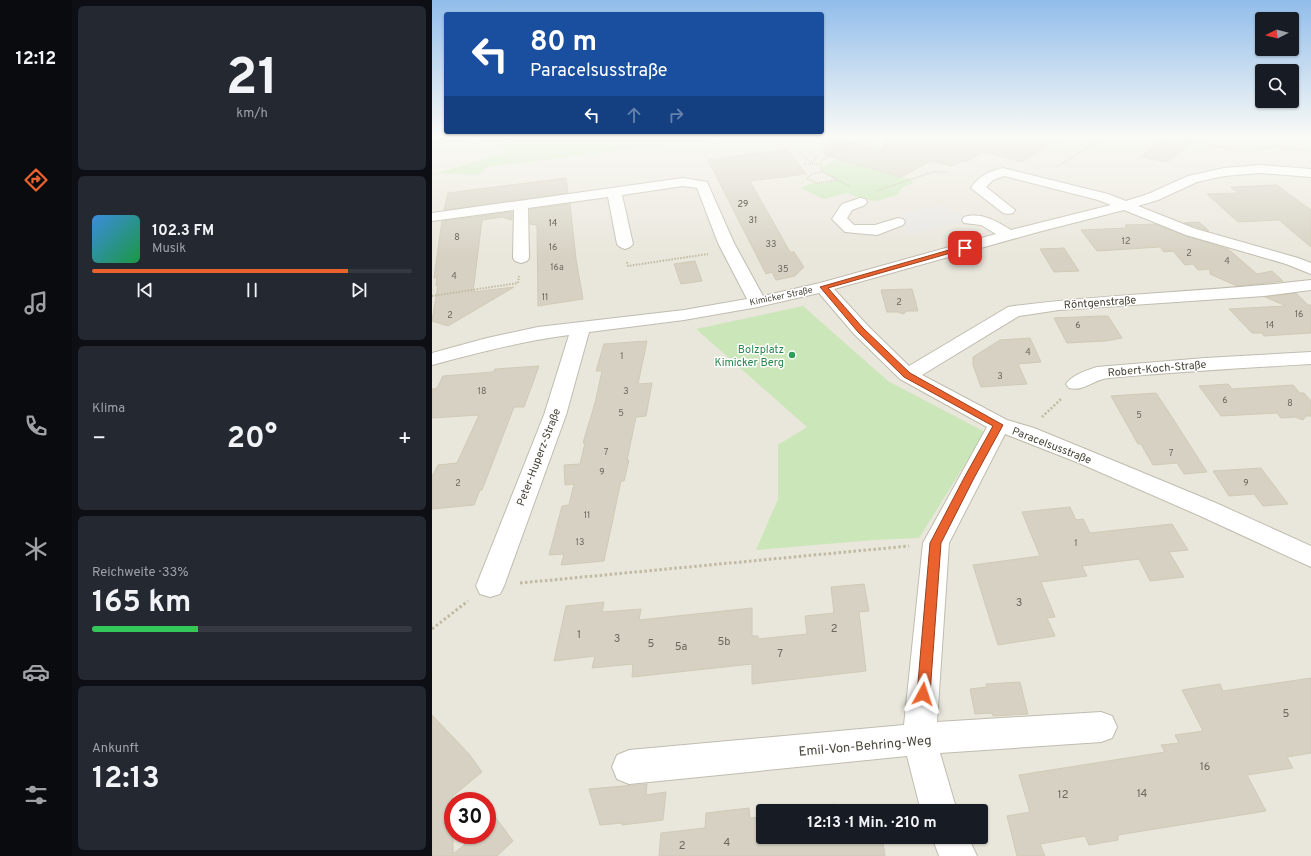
<!DOCTYPE html>
<html lang="de">
<head>
<meta charset="utf-8">
<style>
	body { margin:0; font-family:Overpass,sans-serif; background:#242831; color:#f1f3f6; height:100vh; display:flex; flex-direction:column; font-size:15px; white-space:nowrap }
	* { box-sizing:border-box; margin:0 }
	p { font-size:13px; color:#9ea1a6 }
	.icon { flex:none; width:22px; height:22px; fill:none; stroke:currentColor; stroke-width:2; stroke-linecap:round; stroke-linejoin:round }
	.map { position:relative; flex:1; overflow:hidden }
	.sheet { display:flex; flex-direction:column; gap:6px; padding:6px; background:#0d0f14; width:360px }
	.sheet>* { flex:none }
	.guide { position:absolute; left:12px; top:12px; width:380px; height:122px; border-radius:4px; box-shadow:0 1px 3px #0004; background:#1a4fa0; color:#fff; overflow:hidden }
	.needle { width:26px; rotate:264deg }
	.fabs { position:absolute; left:823px; top:12px; display:grid; gap:8px }
	.fabs a { display:grid; place-items:center; width:44px; height:44px; border-radius:4px; background:#171b24; box-shadow:0 1px 3px #0004; font-size:20px }
	.speed { position:absolute; left:12px; top:792px; display:flex; gap:8px; font-size:20px; font-weight:700; text-align:center }
	.speed>* { display:grid; place-content:center; width:52px; height:52px; border-radius:50%; background:#171b24; box-shadow:0 1px 3px #0004; line-height:1 }
	.speed .limit { border:6px solid #d22; background:#fff; color:#111 }
	.pin { position:absolute; display:grid; place-items:center; width:34px; height:34px; color:#fff; margin:-17px; border-radius:8px; box-shadow:0 2px 6px #0006 }
	.me { position:absolute; width:44px; margin:-22px; rotate:5deg; stroke-linejoin:round; filter:drop-shadow(0 0 3px #0008) }
	.turn { display:flex; align-items:center; gap:14px; height:84px; padding:0 20px; font-size:18px }
	.turn .icon { width:52px; height:52px; stroke-width:2.5 }
	.turn b { display:block; font-size:28px; line-height:34px }
	.lanes { display:flex; align-items:center; height:38px; padding:0 20px; background:#0003; justify-content:center; gap:20px; direction:ltr }
	.lanes .off { opacity:.35 }
	.big { font-size:30px; font-weight:700; line-height:1.1 }
	.sheet .tile { flex:1; display:flex; flex-direction:column; justify-content:center; gap:6px; min-width:0; padding:0 14px; border-radius:6px; background:#242831 }
	.sheet .dial { align-items:center; gap:0 }
	.dial b { font-size:52px; line-height:1 }
	.song { display:flex; align-items:center; gap:12px }
	.cover { width:48px; height:48px; border-radius:6px; background:linear-gradient(135deg,hsl(210 70% 55%),hsl(140 70% 35%)) }
	.played { height:4px; border-radius:2px; background:linear-gradient(90deg,#ea632e 80%,#363941 80%) }
	.keys { display:flex; justify-content:space-around; direction:ltr }
	.heat { display:flex; justify-content:space-between; align-items:center; font-size:22px; direction:ltr }
	.charge { height:6px; border-radius:3px; background:linear-gradient(90deg,#34c759 33%,#363941 0) }
	.trip { position:absolute; left:324px; top:804px; width:232px; height:40px; border-radius:4px; background:#171b24; box-shadow:0 1px 3px #0004; font-weight:700; line-height:40px; text-align:center }
	main { display:flex; flex:1; min-height:0 }
	.menu { display:flex; flex-direction:column; width:72px; justify-content:space-around; align-items:center; background:#090b0e; color:#9ea1a6 }
	.menu .icon { width:28px; height:28px }
	.menu .on { color:#ea632e }
	.menu b { font-size:18px; color:#f1f3f6 }
	.map>svg:first-child { display:block }
	.residential { fill:#e9e6db; fill-rule:evenodd }
	.green { fill:#cbe6b9 }
	.parking { fill:#e7e6e3 }
	.building { fill:#d6d1c2; stroke:#d0cab6 }
	.lines { fill:none; stroke-linecap:round; stroke-linejoin:round }
	.minor-casing { stroke:#c0bcaf; stroke-width:2 }
	.path-far3 { stroke:#c1baa2; stroke-width:1.5; stroke-dasharray:1 1; stroke-linecap:butt }
	.path-far2 { stroke:#c1baa2; stroke-width:2; stroke-dasharray:1.5 1.5; stroke-linecap:butt }
	.path-far1 { stroke:#c1baa2; stroke-width:2.5; stroke-dasharray:2 2; stroke-linecap:butt }
	.path { stroke:#c1baa2; stroke-width:3; stroke-dasharray:2.5 2.5; stroke-linecap:butt }
	.minor { fill:#fff; fill-rule:evenodd }
	.route { fill:#ea632e; stroke:#98401e }
	.leisure-dot { fill:#2e9e5b; stroke:#fff; stroke-width:1.5 }
	.labels { text-anchor:middle; stroke-width:3; stroke-linejoin:round; paint-order:stroke }
	.number-label { font-size:9px; fill:#6c685c }
	.far-street-label { font-size:9px; fill:#49453a; stroke:#fff }
	.street-label { font-size:11px; fill:#49453a; stroke:#fff }
	.leisure-label { font-size:11px; fill:#27864d; stroke:#fff; text-anchor:end }
	.near-number-label { font-size:11px; fill:#6c685c }
	.near-street-label { font-size:13px; fill:#49453a; stroke:#fff }
</style>
</head>
<body>
<main>
<nav class="menu">
<b>12:12</b>
<svg class="icon on" aria-label="directions" viewBox="0 0 24 24"><path d="M12 3l9 9-9 9-9-9zM9 14v-3h6M13 9l2 2-2 2"/></svg>
<svg class="icon" aria-label="music" viewBox="0 0 24 24"><path d="M9 18V5l10-2v13"/><circle cx="6" cy="18" r="3"/><circle cx="16" cy="16" r="3"/></svg>
<svg class="icon" aria-label="phone" viewBox="0 0 24 24"><path d="M5 4h4l2 5-3 2q2 4 5 5l2-3 5 2v4C11 20 4 13 5 4z"/></svg>
<svg class="icon" aria-label="climate" viewBox="0 0 24 24"><path d="M12 3v18M4 7l16 10M4 17L20 7"/></svg>
<svg class="icon" aria-label="car" viewBox="0 0 24 24"><path d="M5 17H2v-5l4-1 3-4h7l3 4 3 1v5h-3M9 17h6M6 11h13"/><circle cx="7" cy="17" r="2"/><circle cx="17" cy="17" r="2"/></svg>
<svg class="icon" aria-label="filters" viewBox="0 0 24 24"><path d="M4 7h16M4 17h16"/><circle cx="9" cy="7" r="2"/><circle cx="15" cy="17" r="2"/></svg>
</nav>
<section class="sheet">
<div class="tile dial"><b>21</b><p>km/h</p></div>
<div class="tile">
<div class="song"><i class="cover"></i><div><b>102.3 FM</b><p>Musik</p></div></div>
<div class="played"></div>
<div class="keys"><svg class="icon" aria-label="previous" viewBox="0 0 24 24"><path d="M18 5L8 12l10 7zM5 5v14"/></svg><svg class="icon" aria-label="pause" viewBox="0 0 24 24"><path d="M8 5v14M16 5v14"/></svg><svg class="icon" aria-label="next" viewBox="0 0 24 24"><path d="M6 5l10 7-10 7zM19 5v14"/></svg></div>
</div>
<div class="tile"><p>Klima</p>
<div class="heat"><a>−</a><b class="big">20°</b><a>+</a></div>
</div>
<div class="tile"><p>Reichweite · 33%</p><b class="big">165 km</b><div class="charge"></div></div>
<div class="tile"><p>Ankunft</p><b class="big">12:13</b></div>
</section>
<div class="map">
<svg width="879" height="856" viewBox="0 0 879 856">
	<rect width="100%" height="100%" fill="#f5f4ec"/>
	<!-- residential -->
	<path class="residential" d="M296,137H879V856H0V145L46,138L76,152L4,172L46,175L55,167ZM21,801H55V835H21ZM331,811H549V837H331Z"/>
	<!-- green -->
	<path class="green" d="M0,137H296L55,167L46,175L3,173L75,152L46,138L0,145Z
		M407,159L469,177L478,179L481,183L470,188L465,195L444,201L431,199L415,193L392,199L368,188L381,183H393L405,180L391,172L389,167Z
		M371,306L456,381L553,432L487,538L441,540L324,550L346,499V445L375,427L264,329Z"/>
	<!-- parking -->
	<path class="parking" d="M510,205L537,220L478,234L466,222L468,214Z"/>
	<!-- building -->
	<path class="building" d="M397,137L451,150L453,137H629L590,162L551,152L533,162L530,161L520,166L499,161L469,177L392,155Z
		M734,137H767L735,162L708,157Z
		M355,149L374,174L318,181L358,252H362L372,267L363,276L344,280L340,272L334,274L276,160Z
		M134,178L136,193L12,210L16,193Z
		M845,185L879,210V247L847,220L806,222L775,194L806,193L799,187Z
		M138,204L144,259L151,299L106,306L105,225L98,224V209Z
		M80,212V220L70,217L50,220L41,292L82,287L16,326L0,321L6,285L4,286L5,277L2,278L10,221Z
		M767,222L777,231L752,223Z
		M723,224L754,236L796,249L825,274L840,271L851,281L805,286L778,274V269L766,270L761,264L753,265L741,251L732,252L728,247L665,251L649,230L695,228L693,225Z
		M632,248L647,271L622,272L608,249Z
		M263,261L270,281L249,284L242,264Z
		M480,289L486,311H475L471,314L466,312H455L449,290Z
		M864,293L876,305H879V333L832,336L830,333H820L797,309L854,306L833,297Z
		M669,316H676L690,338L674,341L635,343L622,318Z
		M598,338L609,362L586,364L595,384L549,387L541,365V357L568,340Z
		M215,341L206,384L220,383L214,416L204,417L195,460H197L192,481H189L172,561L129,565L132,554L117,555L130,506L137,505L142,484L133,485L132,465L148,464L153,443H151L163,403L170,371H164L172,344Z
		M107,366L92,407H82L50,490H48L42,505L0,509V476L6,465L25,463L47,415L0,418V389L5,388L11,376L61,372L63,369Z
		M796,384L800,389L861,385L868,393H872L879,401V416H874L871,420L863,417L849,418L845,413L789,416L767,386Z
		M724,393L738,414L775,472L752,474L745,463L721,465L709,444H706L679,396Z
		M829,468L856,504L831,506L822,494L797,496L781,471Z
		M638,507L644,520L651,519L658,533L740,524L756,550L737,552L752,577L718,581L707,559L650,566L655,576L609,582L623,617L615,618L623,636L566,645L541,565L608,556L590,512Z
		M432,584L437,611L427,612L434,671L320,684V664L200,677L201,664L160,668L163,656L122,661L134,606L172,602L170,612L209,609L207,620L320,608V636H326V639L375,634L373,616L402,613L399,587Z
		M879,678V753L855,757L861,768L815,775L834,811L686,835V840L657,845L653,836L608,844L613,856H585L575,816L598,812L587,775L733,752L729,745L747,743L743,735L771,731L750,690L788,684L791,691Z
		M588,682L596,714L561,716L560,713L543,714L538,689L555,687L554,684Z
		M0,715L37,754L50,772L21,796V854L44,835H55V825L64,818L81,841L65,856H0Z
		M215,784L214,795L234,792L231,820L190,825V823L168,825L157,789Z
		M403,804L404,811H361V809Z
		M317,808L318,818L331,817V837H450L453,856H227L229,833L273,828L274,813Z"/>
	<g class="lines">
		<defs>
			<path id="minor" d="M828,165L879,169V177L828,173L792,176L765,182L726,200L706,206L764,229L866,258L879,263V274L854,264L754,235L692,210L606,232L402,289L436,326L477,366L576,307L582,306C681,293 780,292 879,280V290L832,296L627,310L587,316L490,375L575,420L602,428L663,453L784,503L879,546V567L766,515L647,463L573,434L517,543L505,722L669,712L680,716L685,727L680,738L669,742L508,753L525,811H489L475,756L197,784L185,779L180,767L185,755L197,750L472,725L491,543L555,427L468,379L422,334L387,293L326,307L252,320L157,332L134,415L72,586L68,594L58,597L48,594L44,586L112,415L137,335C90,341 46,353 0,365V353L55,338L106,327L252,310L315,299L286,243L265,188L251,186L190,195L201,244L198,247L193,249L188,247L185,244L176,197L96,208L97,258L95,261L89,263L83,261L81,258L82,210L0,221V213L251,178L275,182L302,243L331,296L388,283L564,234L549,225L532,223L530,220L532,217C550,212 564,221 579,230L679,205L666,200L572,176L561,180L554,187L583,210L581,213L576,214L571,213L539,188C548,175 556,172 571,168L676,194L694,201L716,194L756,176L792,168Z
				M428,198L433,199L435,202L433,205L420,210L415,218L422,225H443L466,218L471,219L473,222L471,225L445,235L413,232L400,219L410,204Z
				M879,352V364C812,368 744,372 677,378C662,379 652,392 637,388L634,384C640,375 655,370 665,367L773,358Z
				M500,837H536L545,856H507Z"/>
		</defs>
		<!-- minor casing -->
		<use href="#minor" class="minor-casing"/>
		<!-- path-far3 -->
		<path class="path-far3" d="M744,137L806,151
			M456,140L464,137
			M363,149L380,163L400,137
			M829,149L840,146L879,151
			M372,164H389
			M625,167L671,137
			M390,172L380,174L375,179L386,183L405,180
			M417,186L389,171V161L404,151L441,137
			M444,191L501,172H516"/>
		<!-- path-far2 -->
		<path class="path-far2" d="M195,262L196,266L276,254
			M0,296L86,283L87,276"/>
		<!-- path-far1 -->
		<path class="path-far1" d="M610,417L630,398"/>
		<!-- path -->
		<path class="path" d="M88,583L477,546
			M0,629L36,601"/>
		<!-- minor -->
		<use href="#minor" class="minor"/>
	</g>
	<!-- sky -->
	<linearGradient id="sky" x2="0" y2="1"><stop stop-color="#91bdea"/><stop offset="0.53" stop-color="#fafaf6"/><stop offset="1" stop-color="#fafaf6" stop-opacity="0"/></linearGradient>
	<rect width="879" height="257" fill="url(#sky)"/>
	<!-- route -->
	<path class="route" d="M531,246L536,248L396,288L431,328L478,373L571,425L542,478L509,543L498,694L496,698L491,700L487,698L485,694L498,543L532,478L561,426L472,377L426,332L388,287Z"/>
	<!-- markers -->
	<circle class="leisure-dot" cx="360" cy="355" r="4"/>
	<g class="labels">
		<!-- number labels -->
		<g class="number-label">
			<text x="311" y="207">29</text>
			<text x="321" y="223">31</text>
			<text x="121" y="226">14</text>
			<text x="25" y="240">8</text>
			<text x="694" y="244">12</text>
			<text x="339" y="247">33</text>
			<text x="121" y="250">16</text>
			<text x="757" y="256">2</text>
			<text x="795" y="264">4</text>
			<text x="125" y="270">16a</text>
			<text x="351" y="272">35</text>
			<text x="22" y="279">4</text>
			<text x="113" y="300">11</text>
			<text x="467" y="305">2</text>
			<text x="867" y="317">16</text>
			<text x="18" y="318">2</text>
			<text x="646" y="328">6</text>
			<text x="838" y="328">14</text>
			<text x="596" y="355">4</text>
			<text x="190" y="359">1</text>
			<text x="568" y="379">3</text>
			<text x="50" y="394">18</text>
			<text x="194" y="394">3</text>
			<text x="793" y="403">6</text>
			<text x="858" y="406">8</text>
			<text x="189" y="416">5</text>
			<text x="707" y="418">5</text>
			<text x="174" y="455">7</text>
			<text x="739" y="456">7</text>
			<text x="170" y="475">9</text>
			<text x="26" y="486">2</text>
			<text x="814" y="486">9</text>
			<text x="155" y="518">11</text>
			<text x="148" y="545">13</text>
			<text x="644" y="546">1</text>
		</g>
		<!-- far-street labels -->
		<g class="far-street-label">
			<text transform="translate(349 296) rotate(-12)" y="3">Kimicker Straße</text>
		</g>
		<!-- street labels -->
		<g class="street-label">
			<text transform="translate(668 302) rotate(-4)" y="4">Röntgenstraße</text>
			<text transform="translate(725 368) rotate(-5)" y="4">Robert-Koch-Straße</text>
			<text transform="translate(620 445) rotate(21)" y="4">Paracelsusstraße</text>
			<text transform="translate(106 457) rotate(-69)" y="4">Peter-Huperz-Straße</text>
		</g>
		<!-- leisure labels -->
		<g class="leisure-label">
			<text x="352" y="353">Bolzplatz<tspan x="352" dy="13">Kimicker Berg</tspan></text>
		</g>
		<!-- near-number labels -->
		<g class="near-number-label">
			<text x="587" y="606">3</text>
			<text x="402" y="632">2</text>
			<text x="147" y="638">1</text>
			<text x="185" y="642">3</text>
			<text x="292" y="645">5b</text>
			<text x="219" y="647">5</text>
			<text x="249" y="650">5a</text>
			<text x="348" y="657">7</text>
			<text x="854" y="717">5</text>
			<text x="773" y="770">16</text>
			<text x="710" y="797">14</text>
			<text x="631" y="798">12</text>
			<text x="295" y="846">4</text>
			<text x="250" y="849">2</text>
		</g>
		<!-- near-street labels -->
		<g class="near-street-label">
			<text transform="translate(433 745) rotate(-5)" y="5">Emil-Von-Behring-Weg</text>
		</g>
	</g>
</svg>
<div class="fabs">
<a><svg class="needle" viewBox="-14 -14 28 28"><path d="M0-13l5 13h-10z" fill="#e53935"/><path d="M0 13l5-13h-10z" fill="#9ea1a6"/></svg></a>
<a><svg class="icon" aria-label="search" viewBox="0 0 24 24"><circle cx="10" cy="10" r="6"/><path d="M15 15l6 6"/></svg></a>
</div>
<div class="speed"><div class="limit">30</div></div>
<div class="pin" style="left:533px;top:248px;background:#d93025"><svg class="icon" aria-label="arrive" viewBox="0 0 24 24"><path d="M6 21V4h12l-3 4 3 4H6"/></svg></div>
<svg class="me" style="left:491px;top:694px" viewBox="-20 -20 40 40"><path d="M0-17L14 15 0 8-14 15z" fill="#ea632e" stroke="#fff" stroke-width="4"/></svg>
<div class="trip">12:13 · 1 Min. · 210 m</div>
<div class="guide">
<div class="turn"><svg class="icon" aria-label="left" viewBox="0 0 24 24"><path d="M17 20v-9H6M10 6l-5 5 5 5"/></svg><div><b>80 m</b>Paracelsusstraße</div></div>
<div class="lanes"><svg class="icon" aria-label="left" viewBox="0 0 24 24"><path d="M17 20v-9H6M10 6l-5 5 5 5"/></svg><svg class="icon off" aria-label="ahead" viewBox="0 0 24 24"><path d="M12 20V5M6 11l6-6 6 6"/></svg><svg class="icon off" aria-label="right" viewBox="0 0 24 24"><path d="M7 20v-9h11M14 6l5 5-5 5"/></svg></div>
</div>
</div>
</main>
</body>
</html>
